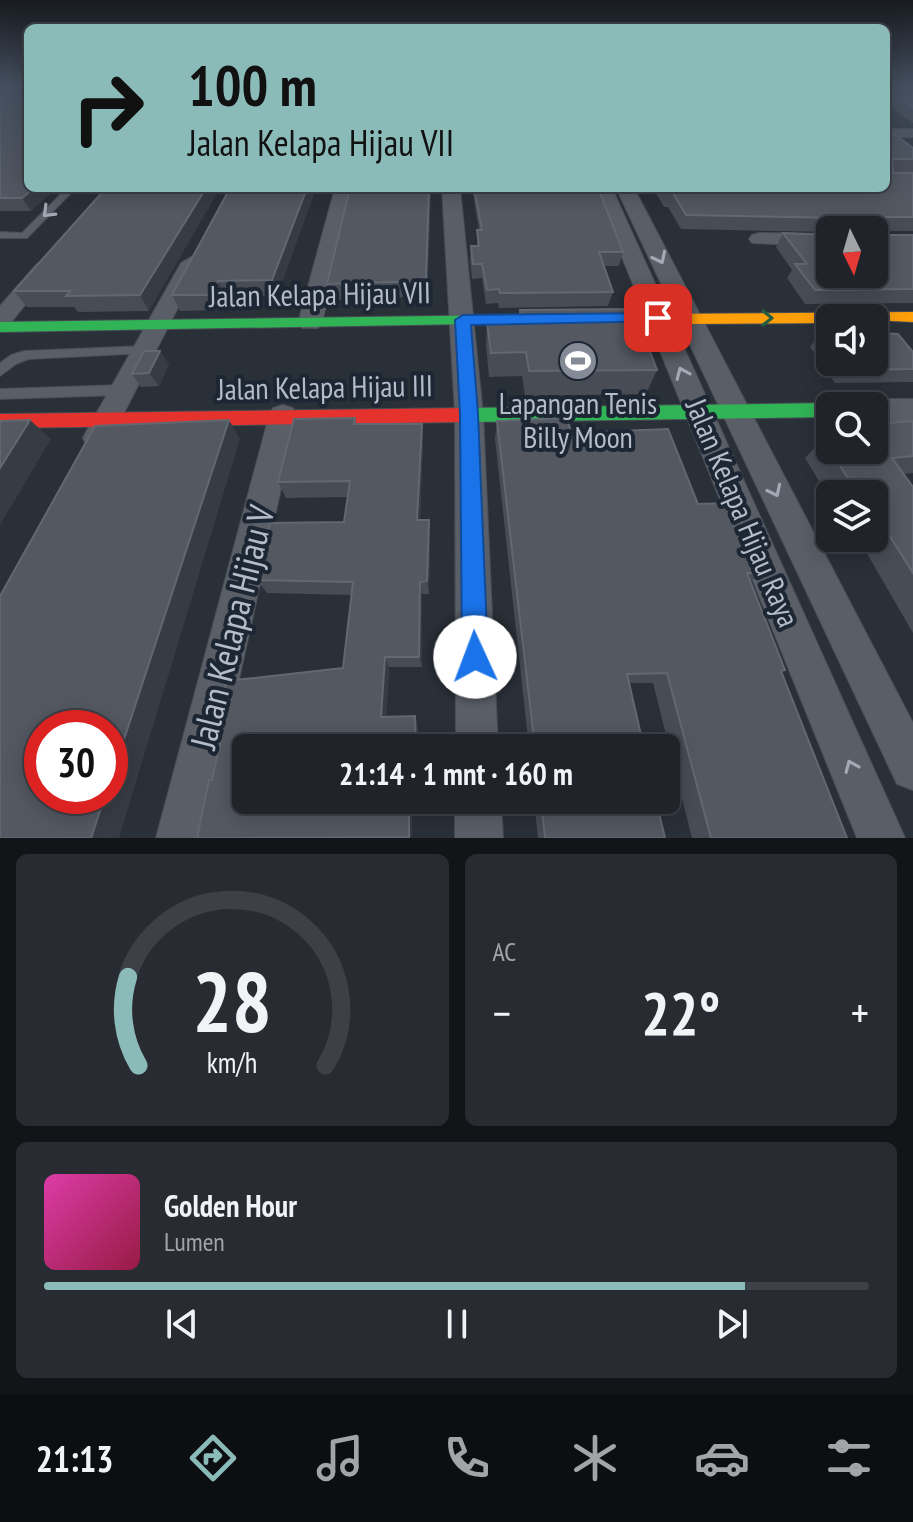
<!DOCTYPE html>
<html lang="id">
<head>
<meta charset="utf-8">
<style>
	body { margin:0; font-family:"PT Sans Narrow",sans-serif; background:#282c32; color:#f1f3f6; height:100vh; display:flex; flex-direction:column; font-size:30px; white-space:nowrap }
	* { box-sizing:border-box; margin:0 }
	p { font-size:26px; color:#a2a4a8 }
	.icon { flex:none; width:44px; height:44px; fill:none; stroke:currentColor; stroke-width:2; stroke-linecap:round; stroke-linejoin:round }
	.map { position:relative; height:838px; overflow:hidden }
	.drawer { display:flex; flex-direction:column; gap:16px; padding:16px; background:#121417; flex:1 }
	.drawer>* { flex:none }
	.hud { position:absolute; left:24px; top:24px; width:866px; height:168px; border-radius:12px; box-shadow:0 4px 20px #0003,0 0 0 2px #3d4147; background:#8bbbb9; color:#111; overflow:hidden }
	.needle { width:52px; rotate:175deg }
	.buttons { position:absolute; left:816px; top:216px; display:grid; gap:16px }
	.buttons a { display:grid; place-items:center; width:72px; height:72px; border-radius:12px; background:#20242a; box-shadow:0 4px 20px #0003,0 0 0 2px #3d4147; font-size:40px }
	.speed { position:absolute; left:24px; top:710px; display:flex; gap:16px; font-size:40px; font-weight:700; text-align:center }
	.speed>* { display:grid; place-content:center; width:104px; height:104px; border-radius:50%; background:#20242a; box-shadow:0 4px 20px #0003,0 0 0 2px #3d4147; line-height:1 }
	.speed .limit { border:12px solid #d22; background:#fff; color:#111 }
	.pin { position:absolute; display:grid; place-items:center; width:68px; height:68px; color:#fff; margin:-34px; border-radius:16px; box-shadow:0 4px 12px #0006 }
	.me { position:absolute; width:88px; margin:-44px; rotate:358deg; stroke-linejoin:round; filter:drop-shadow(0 0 6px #0008) }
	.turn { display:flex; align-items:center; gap:28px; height:168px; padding:0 32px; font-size:36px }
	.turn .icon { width:104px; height:104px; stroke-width:2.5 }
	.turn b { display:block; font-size:56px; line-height:68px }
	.big { font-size:60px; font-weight:600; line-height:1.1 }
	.drawer .card { flex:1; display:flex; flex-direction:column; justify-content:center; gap:12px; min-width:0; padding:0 28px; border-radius:12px; background:#282c32 }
	.drawer .dial { align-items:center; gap:0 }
	.dial svg { height:208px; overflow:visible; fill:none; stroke:#3d4147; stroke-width:7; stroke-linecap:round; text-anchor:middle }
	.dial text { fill:#f1f3f6; stroke:none }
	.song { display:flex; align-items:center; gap:24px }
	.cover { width:96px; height:96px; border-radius:12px; background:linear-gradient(135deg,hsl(320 70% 55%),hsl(340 70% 35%)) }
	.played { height:8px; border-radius:4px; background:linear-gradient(90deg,#8bbbb9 85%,#3d4147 85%) }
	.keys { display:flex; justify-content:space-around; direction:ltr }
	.heat { display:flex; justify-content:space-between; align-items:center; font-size:44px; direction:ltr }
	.drawer .tiles { flex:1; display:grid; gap:16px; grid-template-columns:1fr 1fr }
	.card:last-child { grid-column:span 2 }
	.trip { position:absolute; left:232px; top:734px; width:448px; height:80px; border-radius:12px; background:#20242a; box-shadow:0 4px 20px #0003,0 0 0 2px #3d4147; font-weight:600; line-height:80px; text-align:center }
	.menu { display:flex; height:128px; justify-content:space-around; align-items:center; background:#0d0e11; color:#a2a4a8 }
	.menu .icon { width:56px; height:56px }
	.menu .current { color:#8bbbb9 }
	.menu b { font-size:36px; color:#f1f3f6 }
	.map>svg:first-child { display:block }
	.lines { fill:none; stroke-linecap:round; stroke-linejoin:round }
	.lane-casing { stroke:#484c55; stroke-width:2 }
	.street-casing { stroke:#484c55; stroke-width:2 }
	.fast-casing { stroke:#484c55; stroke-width:2 }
	.slow-casing { stroke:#484c55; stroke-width:2 }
	.jam-casing { stroke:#484c55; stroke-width:2 }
	.lane { fill:#5a5e66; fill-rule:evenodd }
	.street { fill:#5a5e66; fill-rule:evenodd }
	.fast { fill:#30b455; fill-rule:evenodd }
	.slow { fill:#ff9f0a; fill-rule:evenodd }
	.jam { fill:#e5322d; fill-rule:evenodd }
	.wall { fill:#474c55 }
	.shaded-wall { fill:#373c44 }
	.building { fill:#535861; stroke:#626872; stroke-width:2 }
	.oneway { stroke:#a2a9b5 }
	.oneway2 { stroke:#255f41 }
	.route { fill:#1a73e8; stroke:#114b97; stroke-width:2 }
	.labels { text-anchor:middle; stroke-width:8; stroke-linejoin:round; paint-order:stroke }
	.street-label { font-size:30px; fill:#b4bcc9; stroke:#1d2633 }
	.poi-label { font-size:30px; fill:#b4bcc9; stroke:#1d2633 }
	.near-street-label { font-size:36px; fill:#b4bcc9; stroke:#1d2633 }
</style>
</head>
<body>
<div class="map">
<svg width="913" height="838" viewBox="0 0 913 838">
	<rect width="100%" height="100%" fill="#2a3038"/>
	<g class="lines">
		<defs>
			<path id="lane" d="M67,188H76L27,238H0V232L22,233Z
				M144,346L150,350L148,353L29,359L16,364L0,376V363L11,355L24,351Z
				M123,385L130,390L123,395L0,399V389Z"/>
			<path id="street" d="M886,129H913V137H886Z
				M335,188H353L322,323L318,328H302L298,323Z
				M442,188H460L483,414L498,748H456L455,414Z
				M594,188H612L905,838H857Z
				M616,188H634L913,723V790L897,784Z
				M759,233L830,234V246L752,243L749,239L752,235Z
				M191,257L201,263L107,446L97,450L87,446L83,438L87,430L181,263Z
				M44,262L55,268L8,326L0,329V306L37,264Z
				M874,399H913V421H874V406H862Z
				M283,405L293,408L297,416L204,838H156L269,416L273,408Z
				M455,800H501L503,838H455Z"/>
			<path id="fast" d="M518,315L526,320L523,323L0,332V322Z
				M830,403L837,406H830V417L466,422L460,420L457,415L460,410L466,408Z"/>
			<path id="slow" d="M913,312V322L830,318V323L518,325L510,320L518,315Z"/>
			<path id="jam" d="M466,408L472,410L475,415L472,420L466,422L0,428V414Z"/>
		</defs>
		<!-- lane casing -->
		<use href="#lane" class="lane-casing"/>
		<!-- street casing -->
		<use href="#street" class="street-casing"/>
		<!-- fast casing -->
		<use href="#fast" class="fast-casing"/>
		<!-- slow casing -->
		<use href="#slow" class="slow-casing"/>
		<!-- jam casing -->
		<use href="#jam" class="jam-casing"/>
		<!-- lane -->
		<use href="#lane" class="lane"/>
		<!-- street -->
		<use href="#street" class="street"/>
		<!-- fast -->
		<use href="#fast" class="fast"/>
		<!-- slow -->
		<use href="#slow" class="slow"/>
		<!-- jam -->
		<use href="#jam" class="jam"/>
	</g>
	<!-- wall -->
	<path class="wall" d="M0,85L31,211H0Z
		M886,85H913V123L886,104Z
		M886,128L913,148V172H893V173H913V231H883L884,235H913V303L805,304L787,278L792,270L776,247L783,233L830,274L874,230H830V232L681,229L668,207H664L653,188H886Z
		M106,188L149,311L78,312L74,307H27L14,291Z
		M230,188H316L277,296H225L218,310L180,311L172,295Z
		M350,188H431L427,296L330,300L327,284Z
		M472,188H598L623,252L619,266H604L613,292L608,306L499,308L498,303L486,304L482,278L472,279L470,260L471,246H477V230H479Z
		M520,310L657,370L646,394L525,396L522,376L489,377L486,346L487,322L518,321Z
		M820,333H830V362H874L913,352V382L835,383L810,347Z
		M169,364L159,386L141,387L132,374Z
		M355,418L356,424H422L423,441L420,520H429L430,535L429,594H422V667H389L386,717L415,716L417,723L419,748H246V800H412V836L403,838H197L209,780H212L220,744L226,681L343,668L351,595L267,593L257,580L270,523L344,522L348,497L286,498L278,482L294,419Z
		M913,420V473L903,474L913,487V633L858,538H874V494H830V499L805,458L823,439L874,450Z
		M497,421L698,504L761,573L750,582L785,670L781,672L847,838H692L653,683H629L644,748H529L495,439Z
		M534,800H656L665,838H538Z"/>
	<!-- shaded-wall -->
	<path class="shaded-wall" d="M34,188H57L31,211L22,198Z
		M206,188H220L149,311L140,295Z
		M307,188H316L277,296L272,280Z
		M429,188H431L427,296L426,281Z
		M218,281L225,296L218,310L211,295Z
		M160,351L169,364L159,386L149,373Z
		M30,420L51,439L0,525V468Z
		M229,420L240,439L119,838H91L105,796H110V782Z
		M422,424L423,441L419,535L417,520Z
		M429,520L430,535L429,594L427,581Z
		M420,582L422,594V667L419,657Z
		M385,657L389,667L386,724L381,717Z
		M415,716L417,723L419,748H416Z
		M409,800H412V836L409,837Z"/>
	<!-- building -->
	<path class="building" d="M0,85H28V188H34L22,198H0Z
		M886,85H913V108L886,90Z
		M886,128L913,148V159H892L893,173H913V217H884L881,220L884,235H913V289L815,290L795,264H807L783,233L830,235V274H874V230H842L841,218L686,215L673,193H668L665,188H886Z
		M106,188H206L140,295L66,296L70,291H14Z
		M230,188H307L272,280L218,281L211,295H172Z
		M350,188H429L426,281L327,284Z
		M474,188H598L623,252H599L613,292L500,293L499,289L487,290L482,264H473L471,246H479L477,230H482Z
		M634,309L657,370L529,371L526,352L491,353L487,322L521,321L520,310Z
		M820,333H830V347Z
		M874,333L898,334L913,352V369L846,370L841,362H874Z
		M144,351H160L149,373L132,374Z
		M355,418L354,424H422L417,520H429L427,581L420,582L419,657H385L381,717L415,716L416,748H246V800H409V837L197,838L209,780H212L220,744L226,681L343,668L353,582L257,580L270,523L344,522L350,481L278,482L294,419Z
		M567,418L571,433L668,429L698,504L733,503L761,573H747L785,670L781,671L847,838H711L667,673L627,674L644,748H535L497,421Z
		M30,420L0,468V421Z
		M229,420L110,782V728H42V796H105L91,838H0V596L95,426Z
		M913,421V456L892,458L913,487V573L874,511V494H858L823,439H830V450H874V424Z
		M541,800H656L665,838H545Z"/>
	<!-- one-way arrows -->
	<defs><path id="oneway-chevron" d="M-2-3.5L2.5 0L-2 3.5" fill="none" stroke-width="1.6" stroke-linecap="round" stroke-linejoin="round" transform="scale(2)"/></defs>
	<g class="oneway">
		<use href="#oneway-chevron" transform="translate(48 212) rotate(135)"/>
		<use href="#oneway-chevron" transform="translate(660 258) rotate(64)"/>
		<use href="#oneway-chevron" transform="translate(682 373) rotate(-113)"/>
		<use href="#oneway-chevron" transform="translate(775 491) rotate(64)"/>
		<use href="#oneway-chevron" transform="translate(851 766) rotate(-113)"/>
	</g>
	<use class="oneway2" href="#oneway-chevron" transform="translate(767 318)"/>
	<!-- sky -->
	<linearGradient id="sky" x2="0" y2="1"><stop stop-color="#171a1f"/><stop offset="0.42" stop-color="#444e5e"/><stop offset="1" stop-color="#444e5e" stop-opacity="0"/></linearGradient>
	<rect width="913" height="203" fill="url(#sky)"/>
	<!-- route -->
	<path class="route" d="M658,313L666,318L664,321L471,325L478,414L488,657L484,666L475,669L466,666L462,657L460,414L455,320L463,315Z"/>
	<!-- icons -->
	<defs>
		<symbol id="stadium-disc" viewBox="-11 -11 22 22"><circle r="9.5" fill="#848b96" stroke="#1d2633"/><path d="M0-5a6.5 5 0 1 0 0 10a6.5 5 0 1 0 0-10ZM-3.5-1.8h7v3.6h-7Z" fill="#fff"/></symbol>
	</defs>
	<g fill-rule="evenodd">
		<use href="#stadium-disc" x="556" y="339" width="44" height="44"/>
	</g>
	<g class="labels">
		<!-- street labels -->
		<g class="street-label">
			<text transform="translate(320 295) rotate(-1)" y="10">Jalan Kelapa Hijau VII</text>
			<text transform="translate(325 388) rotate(-1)" y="10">Jalan Kelapa Hijau III</text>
			<text transform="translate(742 513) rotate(67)" y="10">Jalan Kelapa Hijau Raya</text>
		</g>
		<!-- poi labels -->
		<g class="poi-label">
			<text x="578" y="414">Lapangan Tenis<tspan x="578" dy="34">Billy Moon</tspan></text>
		</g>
		<!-- near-street labels -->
		<g class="near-street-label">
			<text transform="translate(232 627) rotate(-76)" y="13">Jalan Kelapa Hijau V</text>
		</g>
	</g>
</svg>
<div class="buttons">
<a><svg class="needle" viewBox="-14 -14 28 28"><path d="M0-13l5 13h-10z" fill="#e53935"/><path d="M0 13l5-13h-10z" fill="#a2a4a8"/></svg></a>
<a><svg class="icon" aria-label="sound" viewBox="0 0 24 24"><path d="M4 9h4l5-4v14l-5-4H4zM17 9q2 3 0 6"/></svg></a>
<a><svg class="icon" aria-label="search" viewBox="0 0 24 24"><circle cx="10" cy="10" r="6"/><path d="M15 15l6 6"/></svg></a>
<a><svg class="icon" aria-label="layers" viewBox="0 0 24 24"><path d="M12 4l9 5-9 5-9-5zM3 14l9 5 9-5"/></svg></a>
</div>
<div class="speed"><div class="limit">30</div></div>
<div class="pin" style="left:658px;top:318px;background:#d93025"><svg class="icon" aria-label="arrive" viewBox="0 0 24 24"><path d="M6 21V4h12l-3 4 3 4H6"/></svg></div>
<svg class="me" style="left:475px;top:657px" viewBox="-20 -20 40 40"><circle r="19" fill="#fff"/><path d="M0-13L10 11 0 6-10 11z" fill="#1a73e8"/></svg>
<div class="trip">21:14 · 1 mnt · 160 m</div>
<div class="hud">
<div class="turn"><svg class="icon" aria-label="right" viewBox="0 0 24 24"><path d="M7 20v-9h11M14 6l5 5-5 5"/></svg><div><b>100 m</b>Jalan Kelapa Hijau VII</div></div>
</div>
</div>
<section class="drawer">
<div class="tiles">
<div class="card dial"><svg viewBox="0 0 100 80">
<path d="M14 69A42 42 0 1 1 86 69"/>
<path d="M14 69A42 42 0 0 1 10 35" stroke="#8bbbb9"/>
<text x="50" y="56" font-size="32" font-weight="700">28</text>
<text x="50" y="72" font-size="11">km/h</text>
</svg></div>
<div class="card"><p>AC</p>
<div class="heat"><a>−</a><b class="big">22°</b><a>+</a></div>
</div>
<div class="card">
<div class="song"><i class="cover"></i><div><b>Golden Hour</b><p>Lumen</p></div></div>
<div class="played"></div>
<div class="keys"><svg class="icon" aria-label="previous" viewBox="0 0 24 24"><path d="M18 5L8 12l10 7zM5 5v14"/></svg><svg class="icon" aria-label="pause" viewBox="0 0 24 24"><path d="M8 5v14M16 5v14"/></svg><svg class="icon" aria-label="next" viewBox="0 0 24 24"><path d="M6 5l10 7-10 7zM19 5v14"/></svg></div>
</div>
</div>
</section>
<nav class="menu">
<b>21:13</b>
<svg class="icon current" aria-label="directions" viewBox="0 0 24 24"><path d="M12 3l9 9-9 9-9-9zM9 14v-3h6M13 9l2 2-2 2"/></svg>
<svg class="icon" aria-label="music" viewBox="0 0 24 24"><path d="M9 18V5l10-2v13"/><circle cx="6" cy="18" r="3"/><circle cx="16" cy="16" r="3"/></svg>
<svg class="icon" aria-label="phone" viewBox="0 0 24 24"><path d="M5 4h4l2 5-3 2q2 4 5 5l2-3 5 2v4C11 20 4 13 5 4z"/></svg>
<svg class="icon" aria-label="climate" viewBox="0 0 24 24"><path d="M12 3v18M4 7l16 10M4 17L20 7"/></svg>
<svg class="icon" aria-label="car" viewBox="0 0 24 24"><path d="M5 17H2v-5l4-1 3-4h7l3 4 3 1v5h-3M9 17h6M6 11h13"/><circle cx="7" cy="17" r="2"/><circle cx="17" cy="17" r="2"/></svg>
<svg class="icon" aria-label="filters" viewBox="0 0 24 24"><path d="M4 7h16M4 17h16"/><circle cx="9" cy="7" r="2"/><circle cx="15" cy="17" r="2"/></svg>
</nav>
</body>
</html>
